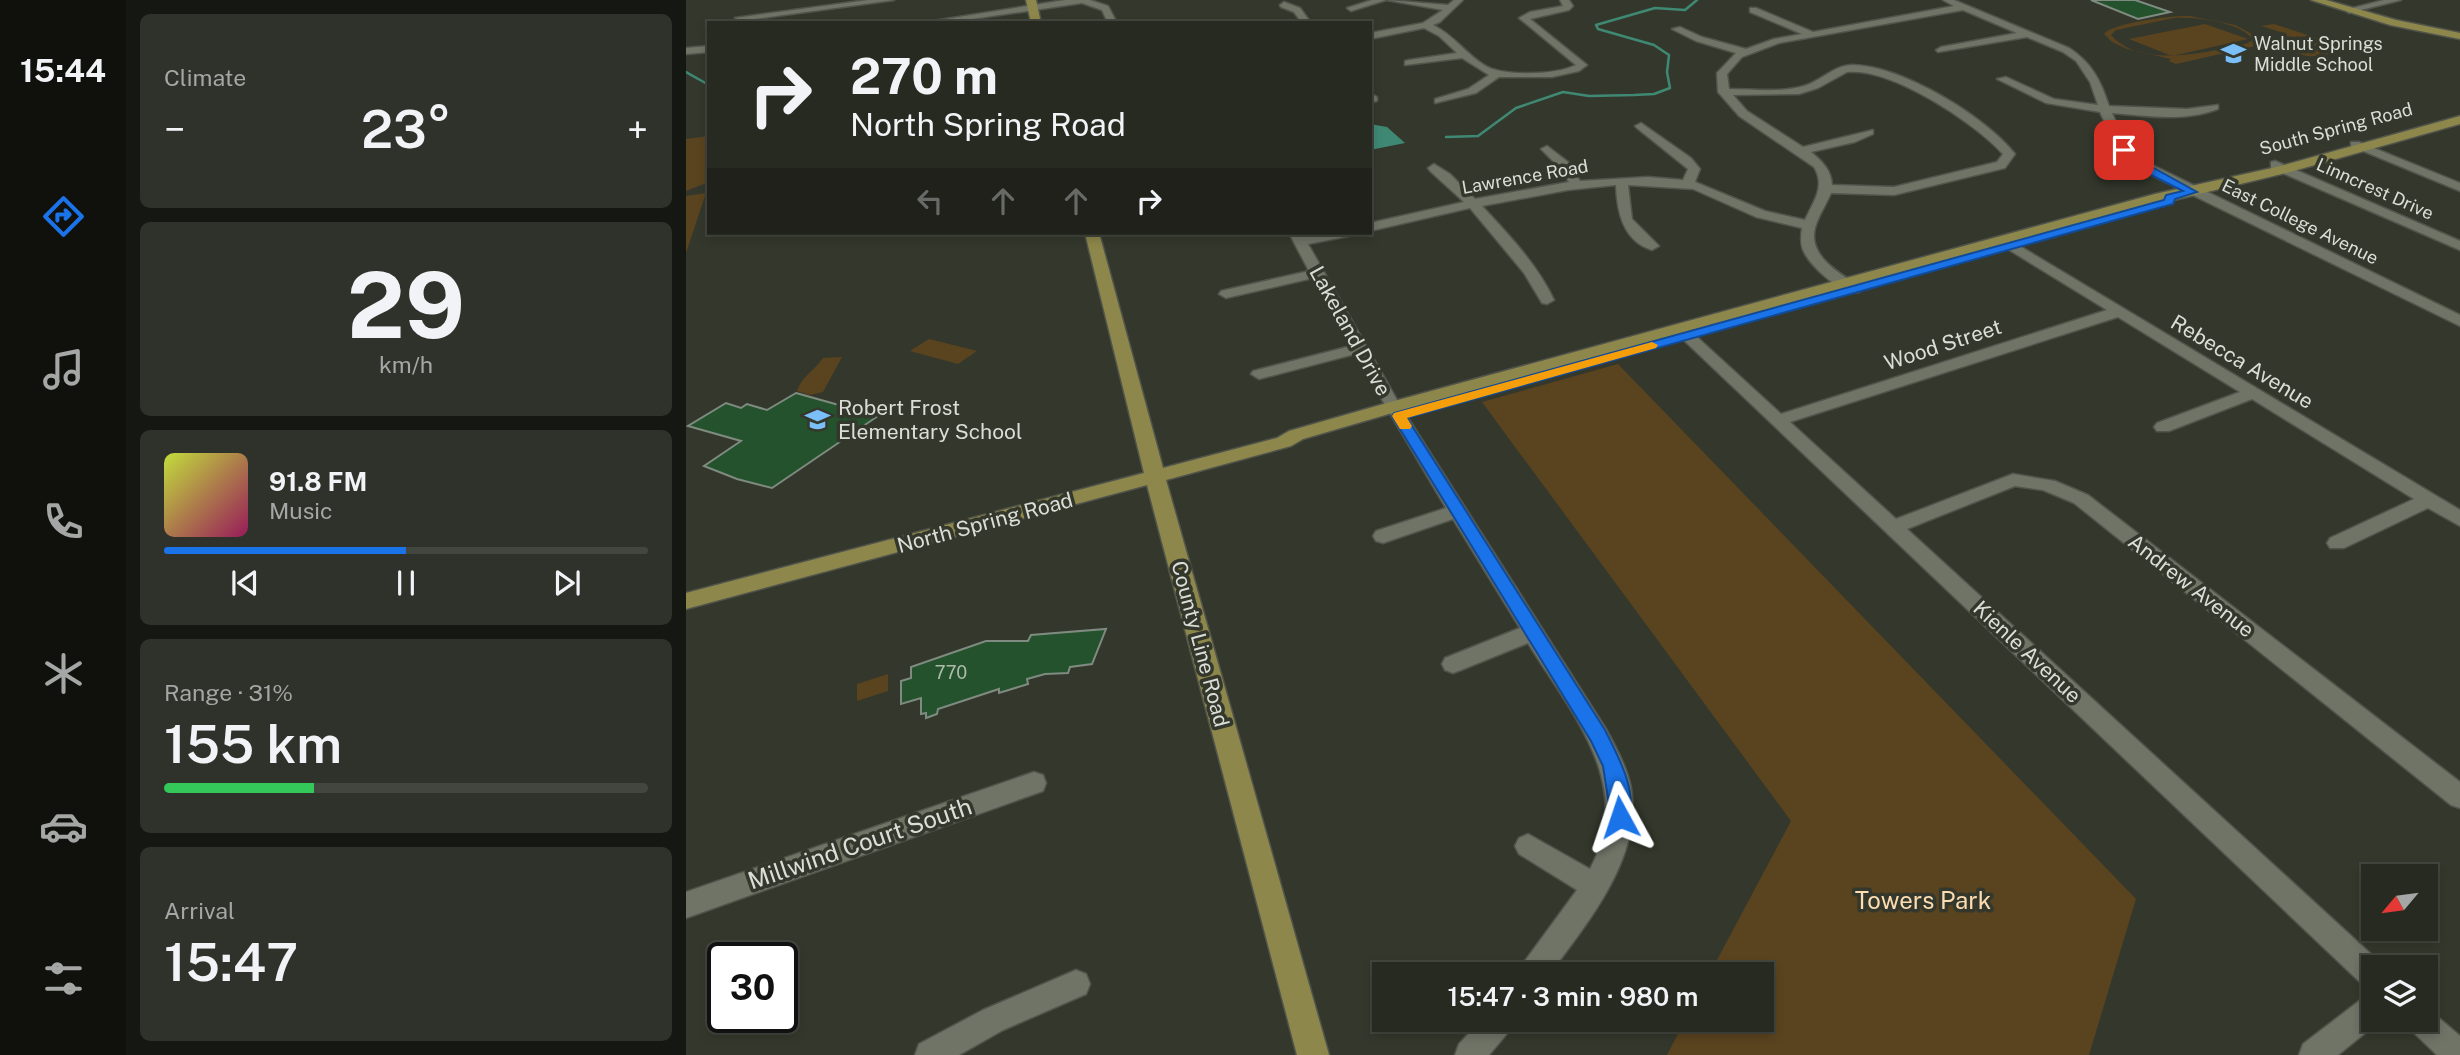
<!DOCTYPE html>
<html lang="en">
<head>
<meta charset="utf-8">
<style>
	body { margin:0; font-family:"Public Sans",sans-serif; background:#2f322a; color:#f1f3f6; height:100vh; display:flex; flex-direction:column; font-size:26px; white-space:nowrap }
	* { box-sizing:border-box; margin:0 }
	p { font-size:23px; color:#a4a7a5 }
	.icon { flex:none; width:38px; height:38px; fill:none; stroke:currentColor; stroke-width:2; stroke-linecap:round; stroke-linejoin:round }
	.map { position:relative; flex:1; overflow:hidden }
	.side { display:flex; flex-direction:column; gap:14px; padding:14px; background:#151712; width:560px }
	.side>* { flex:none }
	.banner { position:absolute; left:21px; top:21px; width:665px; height:214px; border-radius:0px; box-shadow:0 4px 10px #0003,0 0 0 2px #43463f; background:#272a21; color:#f1f3f6; overflow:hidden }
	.needle { width:46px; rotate:241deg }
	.tools { position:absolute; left:1675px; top:864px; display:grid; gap:14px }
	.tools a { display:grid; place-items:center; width:77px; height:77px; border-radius:0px; background:#272a21; box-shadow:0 4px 10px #0003,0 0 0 2px #43463f; font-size:35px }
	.speed { position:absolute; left:21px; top:942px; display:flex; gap:14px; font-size:35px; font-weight:700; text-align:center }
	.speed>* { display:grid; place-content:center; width:91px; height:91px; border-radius:50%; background:#272a21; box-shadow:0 4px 10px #0003,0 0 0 2px #43463f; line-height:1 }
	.speed .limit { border:4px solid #111; border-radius:10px; background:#fff; color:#111 }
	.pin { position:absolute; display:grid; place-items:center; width:60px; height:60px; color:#fff; margin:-30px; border-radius:14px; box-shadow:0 4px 10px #0006 }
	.me { position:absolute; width:77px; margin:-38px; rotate:355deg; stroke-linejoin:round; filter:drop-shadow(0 0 5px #0008) }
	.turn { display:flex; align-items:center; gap:24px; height:147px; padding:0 28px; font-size:32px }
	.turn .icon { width:91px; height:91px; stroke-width:2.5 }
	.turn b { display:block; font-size:49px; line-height:60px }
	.lanes { display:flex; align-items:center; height:66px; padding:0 28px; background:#0003; justify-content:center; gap:35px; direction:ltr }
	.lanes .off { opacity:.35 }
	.big { font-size:52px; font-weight:600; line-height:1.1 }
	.side .card { flex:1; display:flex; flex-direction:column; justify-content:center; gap:10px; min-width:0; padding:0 24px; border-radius:10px; background:#2f322a }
	.side .dial { align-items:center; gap:0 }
	.dial b { font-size:91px; line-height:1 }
	.song { display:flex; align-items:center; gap:21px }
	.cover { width:84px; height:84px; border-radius:10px; background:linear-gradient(135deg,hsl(70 70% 55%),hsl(330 70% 35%)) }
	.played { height:7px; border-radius:4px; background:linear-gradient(90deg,#1a73e8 50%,#43463f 50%) }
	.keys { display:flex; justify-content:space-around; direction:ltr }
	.heat { display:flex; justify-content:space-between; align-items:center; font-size:38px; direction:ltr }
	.charge { height:10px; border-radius:5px; background:linear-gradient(90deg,#34c759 31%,#43463f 0) }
	.trip { position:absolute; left:686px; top:962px; width:402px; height:70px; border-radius:0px; background:#272a21; box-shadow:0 4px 10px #0003,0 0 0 2px #43463f; font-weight:600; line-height:70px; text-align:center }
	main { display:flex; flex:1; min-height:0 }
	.menu { display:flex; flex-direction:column; width:126px; justify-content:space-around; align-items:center; background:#10110d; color:#a4a7a5 }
	.menu .icon { width:49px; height:49px }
	.menu .current { color:#1a73e8 }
	.menu b { font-size:32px; color:#f1f3f6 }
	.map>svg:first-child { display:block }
	.green { fill:#5a431f; fill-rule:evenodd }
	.water { fill:#3f8974 }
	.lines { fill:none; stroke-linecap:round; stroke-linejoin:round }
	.stream { stroke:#3f8974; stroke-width:2.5 }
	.building { fill:#24522c; stroke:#7f8b80; stroke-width:2 }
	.minor-casing { stroke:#51544b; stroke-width:3 }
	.major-casing { stroke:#51544b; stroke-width:3 }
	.minor { fill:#6f7467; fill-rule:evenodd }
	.major { fill:#8e874b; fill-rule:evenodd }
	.route { fill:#1a73e8; stroke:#114b97; stroke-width:2 }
	.slow { fill:#f59e0b }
	.labels { text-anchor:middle; stroke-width:7; stroke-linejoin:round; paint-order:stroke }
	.far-poi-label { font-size:18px; fill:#dbded7; stroke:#34382c; text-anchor:start }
	.far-street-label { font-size:18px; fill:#dbded7; stroke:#34382c }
	.number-label { font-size:18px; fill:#adbbac }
	.street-label { font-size:21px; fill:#dbded7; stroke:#34382c }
	.poi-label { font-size:21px; fill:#dbded7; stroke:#34382c; text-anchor:start }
	.near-street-label { font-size:24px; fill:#dbded7; stroke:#34382c }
	.near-park-label { font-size:24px; fill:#fcdcb0; stroke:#34382c }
</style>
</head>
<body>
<main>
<nav class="menu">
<b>15:44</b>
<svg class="icon current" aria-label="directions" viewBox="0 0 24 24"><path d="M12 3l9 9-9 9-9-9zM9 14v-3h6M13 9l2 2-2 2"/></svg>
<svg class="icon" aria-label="music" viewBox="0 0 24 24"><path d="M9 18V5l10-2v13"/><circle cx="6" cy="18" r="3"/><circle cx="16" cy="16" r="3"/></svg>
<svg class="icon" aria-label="phone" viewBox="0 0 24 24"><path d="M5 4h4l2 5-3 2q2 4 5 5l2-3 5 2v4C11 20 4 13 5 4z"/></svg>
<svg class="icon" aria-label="climate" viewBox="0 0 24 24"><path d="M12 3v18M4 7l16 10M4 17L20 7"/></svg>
<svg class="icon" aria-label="car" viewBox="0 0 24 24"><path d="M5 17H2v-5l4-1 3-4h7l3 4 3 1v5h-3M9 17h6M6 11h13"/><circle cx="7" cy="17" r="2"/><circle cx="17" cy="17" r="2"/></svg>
<svg class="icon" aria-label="filters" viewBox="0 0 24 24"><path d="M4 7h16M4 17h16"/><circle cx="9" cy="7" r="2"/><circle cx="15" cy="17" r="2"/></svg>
</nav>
<section class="side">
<div class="card"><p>Climate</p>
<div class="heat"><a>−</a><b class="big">23°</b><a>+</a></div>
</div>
<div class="card dial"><b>29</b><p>km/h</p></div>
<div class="card">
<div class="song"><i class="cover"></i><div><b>91.8 FM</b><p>Music</p></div></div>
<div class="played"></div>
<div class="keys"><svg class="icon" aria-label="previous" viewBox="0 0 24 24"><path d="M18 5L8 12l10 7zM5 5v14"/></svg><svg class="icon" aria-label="pause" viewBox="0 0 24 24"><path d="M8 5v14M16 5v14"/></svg><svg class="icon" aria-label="next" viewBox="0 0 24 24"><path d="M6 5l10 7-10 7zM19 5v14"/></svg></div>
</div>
<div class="card"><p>Range · 31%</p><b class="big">155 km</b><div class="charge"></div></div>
<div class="card"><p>Arrival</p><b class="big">15:47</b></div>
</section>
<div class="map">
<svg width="1774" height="1055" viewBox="0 0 1774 1055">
	<rect width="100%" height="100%" fill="#34382c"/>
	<!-- green -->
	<path class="green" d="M1504,16L1549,25L1583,43L1490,64L1483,61L1485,59L1441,49L1426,42L1418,34C1425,23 1488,15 1504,16ZM1488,18C1507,16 1557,22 1567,40C1558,46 1545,47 1535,49C1502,56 1450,64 1425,35L1430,30Z
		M1519,24L1562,39L1486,56L1443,39Z
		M1588,24L1659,47L1661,50C1639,55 1609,65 1597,39L1601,34L1575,26Z
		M23,136V182L0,191V139Z
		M20,193L0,253V196Z
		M243,339L291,351L272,364L224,351Z
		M156,357L137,392L124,395L111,391C116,376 128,371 137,358Z
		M932,364L1450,899L1403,1055H981L999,1020H1076V975H1023L1105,821L796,402Z
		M202,674V691L171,701V684Z"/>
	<!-- water -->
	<path class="water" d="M684,124L701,127L719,143L684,150Z"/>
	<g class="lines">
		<!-- stream -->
		<path class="stream" d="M0,72L23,85
			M760,137L792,136L830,108L877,92L903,96L948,95L968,94L984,88L981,72L983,55L968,45L912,29L910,25L969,8L999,10L1011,0"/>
	</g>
	<!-- building -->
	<path class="building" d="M1405,0H1449L1484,12L1452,19Z
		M110,393L192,416L86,488L51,479L18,466L55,441L2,426L40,403L55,408L61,404L81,410Z
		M420,629L406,664L384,667L382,673L359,674L341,679L342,684L313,693V689L252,709L251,714L240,718V713L235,714V698L215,704V681L225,678V667L300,641H342L345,635Z"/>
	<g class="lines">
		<defs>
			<path id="minor" d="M182,0H208L54,21L49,18Z
				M379,0H404L422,6L431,23H422L416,10L396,3L259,23H235Z
				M686,0H700L665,11L661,8Z
				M701,0L762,5L768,0H777L754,22L747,25C768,35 780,54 798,65C816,77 871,75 890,65L833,18L844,12L877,6L874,0H883L887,6L883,10L844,19L901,65L893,71L866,77H813L790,93L749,103V99L782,89L803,75L776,58L719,65V61L723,60L771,53L753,36L738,28L684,39V33L737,23L757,10Z
				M1257,0H1268L1383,48C1406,63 1415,81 1423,106L1501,109L1532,105V109C1499,122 1460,116 1426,113L1442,148L1456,160L1774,315V326L1451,168L1431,149L1414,112L1360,103L1311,79L1320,77L1368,99L1412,105L1404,82L1390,61L1377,52L1341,37L1252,52L1250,50L1255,47L1331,33L1277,10L1093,43L1056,57L1041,74L1043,89C1067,89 1094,93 1118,86C1135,81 1148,65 1167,65C1216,66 1299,116 1329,154L1319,168L1208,195L1145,193C1140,205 1132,216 1129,228C1122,256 1153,273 1173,286L1175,289L1173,292C1156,296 1123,265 1117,250C1114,242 1115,235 1116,228L1070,217L1007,189L942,185L946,219L973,246L966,250C937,241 931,212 930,185L882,190L796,206C822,234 851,264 868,300L861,304L856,303L838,273L784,208L684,231V223L778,202L744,171L742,168L748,164L764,174L789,199L883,182L873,167L855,149L861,146L882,162L894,181L962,177L997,180L1002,169L951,128L949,126L955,123L1005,158L1014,169L1009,182L1079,211L1119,220C1127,202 1140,187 1128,167L1053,116L1032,92L1031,73L1050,53L1010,41L986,29L994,27L1016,37L1060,49L1088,39L1116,34L1064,12V8H1070L1127,32L1268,6ZM1161,72C1205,67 1289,123 1317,154L1311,162L1208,187L1146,185C1145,170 1137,162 1125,152L1169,142L1187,134V130L1117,147L1061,111L1047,95L1113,94L1132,88Z
				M1698,0H1715L1663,13L1659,10Z
				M598,2L614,8L625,23H616L608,12L595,7L594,5Z
				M23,46V52L0,54V48Z
				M684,93L691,97V101L684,102Z
				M1665,142H1673L1774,183V191L1665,146Z
				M1589,161L1774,241V250L1585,168V162Z
				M603,233H615L618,237L640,233H665L663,236L622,244L715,407L920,729C930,748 941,767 945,788C957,858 901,923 863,975H832L836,965L891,890L833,854L829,846L833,838L842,834L904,869C950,784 885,713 842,643L775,670L767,673L759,670L756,664L759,658L834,628L767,519L697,543L690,541L687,536L690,531L760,508L669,354L573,379L565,374L567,371L665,346L627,278L540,298L533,294L535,291L623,271Z
				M1317,236L1774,510V526L1742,508L1658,548H1644L1641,543L1644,538L1728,499L1566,399L1483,431H1471L1468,427L1471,423L1554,392L1432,317L1104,422L1210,519L1327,474L1369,481L1402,495L1774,782V808L1765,805L1388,503L1357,490L1329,486L1221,529L1697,965L1698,968H1687V989L1677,985L986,329L989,326H999L1095,414L1421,310L1312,243L1310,240Z
				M348,772L357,775L360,783L357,791L0,918V892Z
				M390,970L400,974L404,984L400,994L317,1030L273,1055H229L233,1044L297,1010Z
				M1687,994V1020H1695L1652,1055H1613L1617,1044L1677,998Z
				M1740,1007L1774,1036V1055H1751L1725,1030L1721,1020H1740Z
				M795,1020H828L824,1030L803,1055H769L773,1044Z"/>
			<path id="major" d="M340,0H350L355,23H345Z
				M1625,0H1640L1710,20L1774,33V39L1704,25Z
				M1774,116V124L1604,172L1484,201H1474L713,411L617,439L605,446L480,480L643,1055H611L461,485L0,609V593L458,473L399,233H413L477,468L591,438L603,431L701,403L1469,194L1595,166Z"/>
		</defs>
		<!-- minor casing -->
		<use href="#minor" class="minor-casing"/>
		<!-- major casing -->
		<use href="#major" class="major-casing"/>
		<!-- minor -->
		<use href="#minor" class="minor"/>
		<!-- major -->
		<use href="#major" class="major"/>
	</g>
	<!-- route -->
	<path class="route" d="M1434,148H1441L1466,167L1511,192L1489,199L1487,204L721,418L919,730C932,756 954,795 941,824L934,827L926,824L917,766L905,741L706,416L708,413L1478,200L1480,195L1497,191L1459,172L1434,153Z"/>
	<!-- slow -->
	<path class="slow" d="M966,342L972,345L970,348L721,418L726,426L724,429H714L706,416L708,413Z"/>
	<!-- icons -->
	<defs>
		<symbol id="school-bare" viewBox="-9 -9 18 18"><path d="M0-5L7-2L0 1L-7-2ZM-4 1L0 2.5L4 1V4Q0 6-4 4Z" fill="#7abff8" stroke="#34382c" stroke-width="2.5" paint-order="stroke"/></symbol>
	</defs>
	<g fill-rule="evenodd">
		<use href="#school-bare" x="1530" y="36" width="35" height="35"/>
		<use href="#school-bare" x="114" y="402" width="35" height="35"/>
	</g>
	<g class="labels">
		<!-- far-poi labels -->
		<g class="far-poi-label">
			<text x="1568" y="50">Walnut Springs<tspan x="1568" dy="21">Middle School</tspan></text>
		</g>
		<!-- far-street labels -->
		<g class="far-street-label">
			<text transform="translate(1650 129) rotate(-15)" y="6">South Spring Road</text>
			<text transform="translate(839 177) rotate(-10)" y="6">Lawrence Road</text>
			<text transform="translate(1689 189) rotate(24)" y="6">Linncrest Drive</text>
			<text transform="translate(1614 222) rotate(26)" y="6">East College Avenue</text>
		</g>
		<!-- number labels -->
		<g class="number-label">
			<text x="265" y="679">770</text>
		</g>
		<!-- street labels -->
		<g class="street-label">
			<text transform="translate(664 331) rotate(61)" y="7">Lakeland Drive</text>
			<text transform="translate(1257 345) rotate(-18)" y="7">Wood Street</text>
			<text transform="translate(1556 362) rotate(31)" y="7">Rebecca Avenue</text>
			<text transform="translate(299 523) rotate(-15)" y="7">North Spring Road</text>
			<text transform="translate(1505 586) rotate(38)" y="7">Andrew Avenue</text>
			<text transform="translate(514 644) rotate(75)" y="7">County Line Road</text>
			<text transform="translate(1341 652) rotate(43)" y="7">Kienle Avenue</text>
		</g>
		<!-- poi labels -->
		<g class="poi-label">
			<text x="152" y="415">Robert Frost<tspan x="152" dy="24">Elementary School</tspan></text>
		</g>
		<!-- near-street labels -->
		<g class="near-street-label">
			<text transform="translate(174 844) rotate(-19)" y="8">Millwind Court South</text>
		</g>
		<!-- near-park labels -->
		<g class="near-park-label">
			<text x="1237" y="909">Towers Park</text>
		</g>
	</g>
</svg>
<div class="tools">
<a><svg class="needle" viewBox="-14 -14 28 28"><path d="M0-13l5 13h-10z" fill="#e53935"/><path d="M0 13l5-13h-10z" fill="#a4a7a5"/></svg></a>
<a><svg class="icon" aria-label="layers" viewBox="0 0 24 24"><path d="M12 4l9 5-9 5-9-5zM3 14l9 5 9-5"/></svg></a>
</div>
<div class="speed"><div class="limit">30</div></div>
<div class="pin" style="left:1438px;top:150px;background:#d93025"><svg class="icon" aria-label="arrive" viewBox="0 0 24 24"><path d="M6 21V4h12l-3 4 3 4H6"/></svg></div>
<svg class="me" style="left:934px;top:817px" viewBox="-20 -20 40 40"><path d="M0-17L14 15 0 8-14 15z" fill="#1a73e8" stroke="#fff" stroke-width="4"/></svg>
<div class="trip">15:47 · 3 min · 980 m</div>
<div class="banner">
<div class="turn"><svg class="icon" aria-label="right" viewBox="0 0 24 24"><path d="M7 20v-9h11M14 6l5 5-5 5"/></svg><div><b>270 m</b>North Spring Road</div></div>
<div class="lanes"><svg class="icon off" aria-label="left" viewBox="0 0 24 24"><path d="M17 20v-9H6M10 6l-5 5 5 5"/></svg><svg class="icon off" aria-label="ahead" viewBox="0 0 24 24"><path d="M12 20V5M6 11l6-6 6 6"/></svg><svg class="icon off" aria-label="ahead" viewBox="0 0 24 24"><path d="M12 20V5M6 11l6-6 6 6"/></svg><svg class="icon" aria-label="right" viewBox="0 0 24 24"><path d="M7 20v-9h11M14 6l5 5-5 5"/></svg></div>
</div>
</div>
</main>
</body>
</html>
